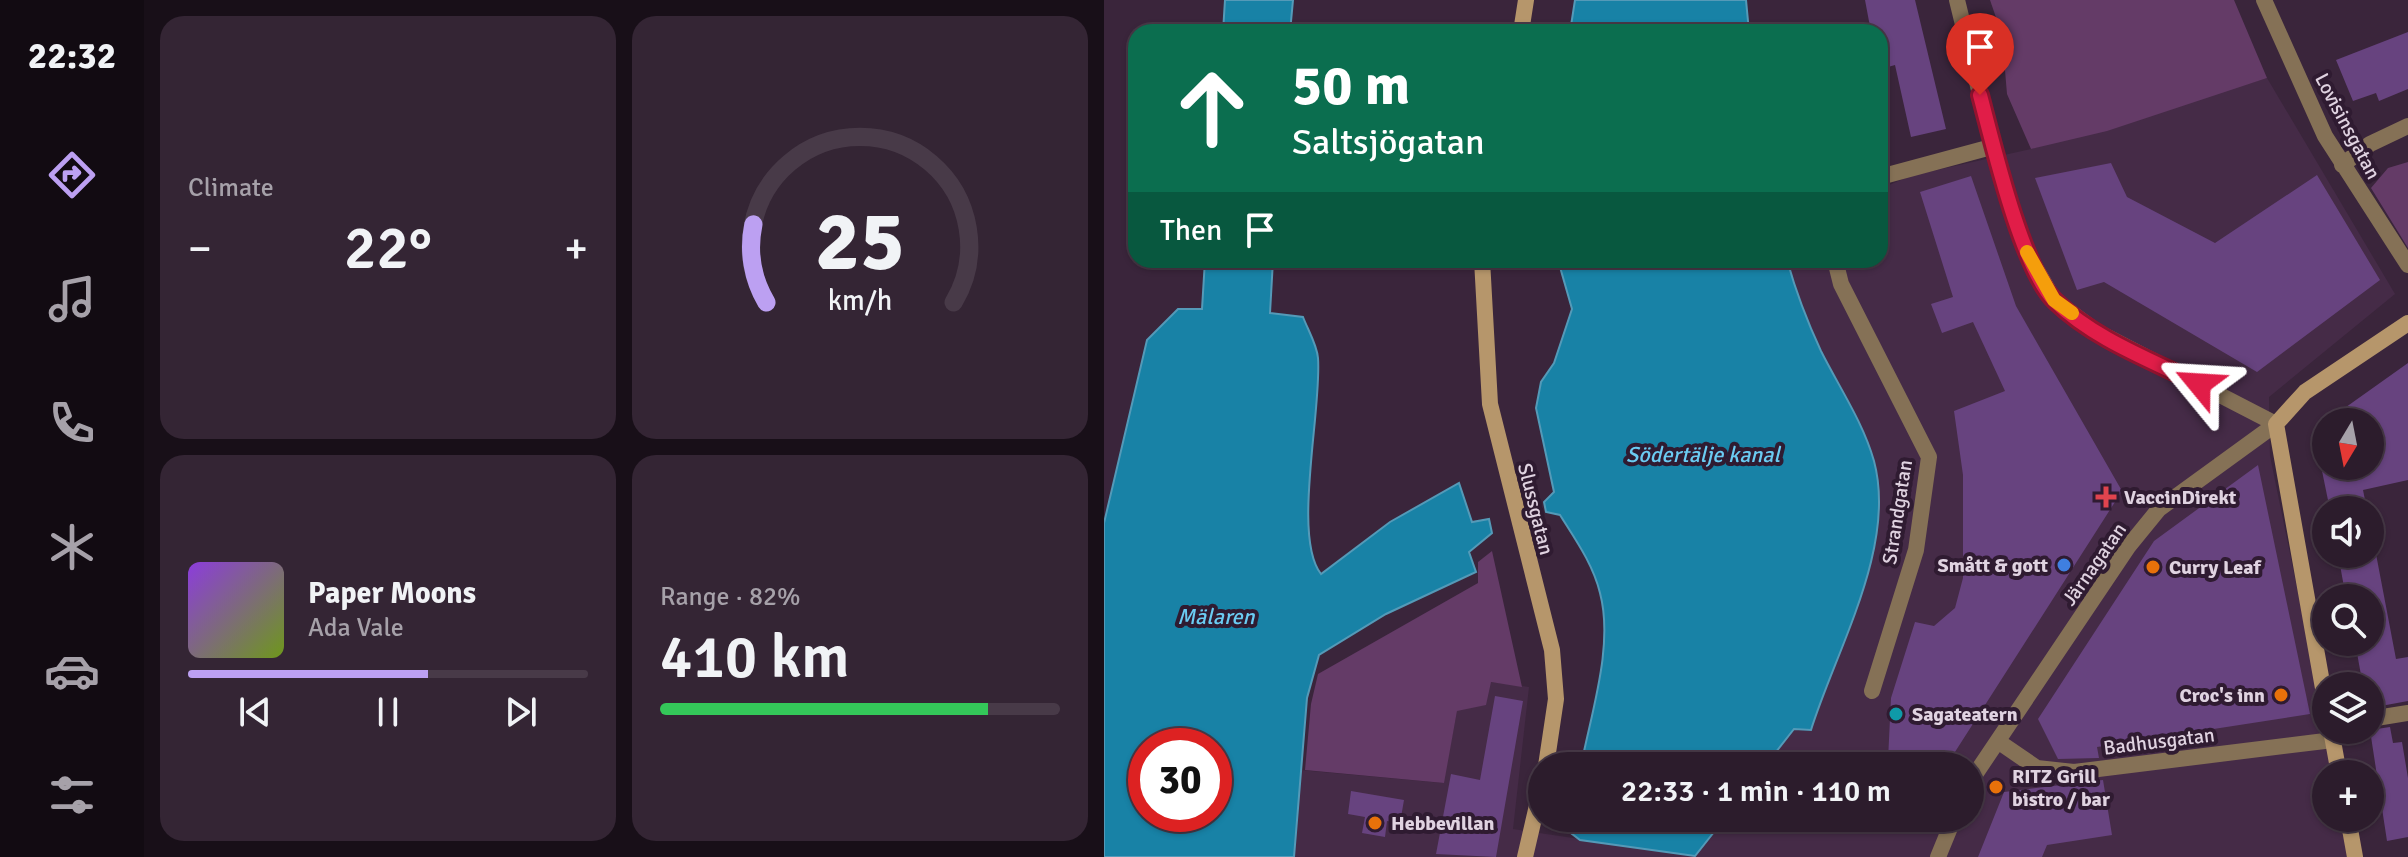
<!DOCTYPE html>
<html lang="en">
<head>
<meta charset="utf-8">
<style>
	body { margin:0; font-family:Signika,sans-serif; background:#342534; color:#f1f3f6; height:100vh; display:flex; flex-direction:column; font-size:30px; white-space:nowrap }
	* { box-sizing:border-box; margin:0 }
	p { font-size:26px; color:#a6a1a9 }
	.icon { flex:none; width:44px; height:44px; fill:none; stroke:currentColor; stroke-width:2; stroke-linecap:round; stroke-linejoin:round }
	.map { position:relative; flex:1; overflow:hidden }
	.panel { display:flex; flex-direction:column; gap:16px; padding:16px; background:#180f18; width:960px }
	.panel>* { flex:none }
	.hud { position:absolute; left:24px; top:24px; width:760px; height:244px; border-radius:24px; box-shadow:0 2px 6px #0004,0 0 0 2px #483a48; background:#0b6e4f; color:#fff; overflow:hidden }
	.needle { width:52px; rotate:190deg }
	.controls { position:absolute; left:1208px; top:408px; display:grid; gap:16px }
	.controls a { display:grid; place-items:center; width:72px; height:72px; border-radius:50%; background:#2c1c2c; box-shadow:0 2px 6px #0004,0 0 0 2px #483a48; font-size:40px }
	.speed { position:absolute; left:24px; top:728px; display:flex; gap:16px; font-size:40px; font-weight:700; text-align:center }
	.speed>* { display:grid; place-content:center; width:104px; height:104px; border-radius:50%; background:#2c1c2c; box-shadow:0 2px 6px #0004,0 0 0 2px #483a48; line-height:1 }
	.speed .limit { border:12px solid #d22; background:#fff; color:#111 }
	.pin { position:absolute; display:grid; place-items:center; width:68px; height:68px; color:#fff; margin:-82px -34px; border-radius:50% 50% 50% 0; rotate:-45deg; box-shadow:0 0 8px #0007 }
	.pin .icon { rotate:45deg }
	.me { position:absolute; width:88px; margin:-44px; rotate:297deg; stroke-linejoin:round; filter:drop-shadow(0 0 6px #0008) }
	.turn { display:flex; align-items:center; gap:28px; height:168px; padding:0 32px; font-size:36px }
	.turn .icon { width:104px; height:104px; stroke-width:2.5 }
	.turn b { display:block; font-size:56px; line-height:68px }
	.then { display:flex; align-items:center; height:76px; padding:0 32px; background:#0003; gap:16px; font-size:30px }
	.big { font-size:60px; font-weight:600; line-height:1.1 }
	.panel .widget { flex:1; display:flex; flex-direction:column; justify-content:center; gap:12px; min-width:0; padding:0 28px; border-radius:24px; background:#342534 }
	.panel .dial { align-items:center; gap:0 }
	.dial svg { height:208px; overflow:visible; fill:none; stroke:#483a48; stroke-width:7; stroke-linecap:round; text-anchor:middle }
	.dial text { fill:#f1f3f6; stroke:none }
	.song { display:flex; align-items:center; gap:24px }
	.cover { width:96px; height:96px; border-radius:12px; background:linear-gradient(135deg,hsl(270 70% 55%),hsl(80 70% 35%)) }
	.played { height:8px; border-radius:4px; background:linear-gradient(90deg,#bca0f2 60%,#483a48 60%) }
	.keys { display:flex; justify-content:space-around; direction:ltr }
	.heat { display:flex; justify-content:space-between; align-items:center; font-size:44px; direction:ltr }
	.charge { height:12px; border-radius:6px; background:linear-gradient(90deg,#34c759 82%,#483a48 0) }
	.panel .tiles { flex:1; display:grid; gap:16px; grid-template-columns:repeat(2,1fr) }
	.trip { position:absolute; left:424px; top:752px; width:456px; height:80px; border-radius:40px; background:#2c1c2c; box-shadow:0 2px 6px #0004,0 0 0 2px #483a48; font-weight:600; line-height:80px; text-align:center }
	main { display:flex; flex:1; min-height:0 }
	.tab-bar { display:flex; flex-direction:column; width:144px; justify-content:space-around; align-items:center; background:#120b12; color:#a6a1a9 }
	.tab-bar .icon { width:56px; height:56px }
	.tab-bar .selected { color:#bca0f2 }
	.tab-bar b { font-size:36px; color:#f1f3f6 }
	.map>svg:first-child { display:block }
	.built { fill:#452b47 }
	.green { fill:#643b67 }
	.water { fill:#1882a6; stroke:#549ab8; stroke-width:2; fill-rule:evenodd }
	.building { fill:#67437f }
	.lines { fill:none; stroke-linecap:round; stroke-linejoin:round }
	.street { stroke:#857156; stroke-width:16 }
	.secondary { stroke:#b6966b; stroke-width:16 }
	.route-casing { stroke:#92132f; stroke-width:20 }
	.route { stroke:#e11d48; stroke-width:14 }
	.slow { stroke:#f59e0b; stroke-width:14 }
	.health-dot { fill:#e0444e; stroke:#2f1b31; stroke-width:3 }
	.shop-dot { fill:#3f7fe0; stroke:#2f1b31; stroke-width:3 }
	.food-dot { fill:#e8710a; stroke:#2f1b31; stroke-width:3 }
	.culture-dot { fill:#0f9aa8; stroke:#2f1b31; stroke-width:3 }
	.labels { text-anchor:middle; stroke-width:8; stroke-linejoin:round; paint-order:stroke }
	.street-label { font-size:20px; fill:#e0d3e1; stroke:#2f1b31 }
	.poi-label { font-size:20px; font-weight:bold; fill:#e0d3e1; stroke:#2f1b31; text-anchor:start }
	.water-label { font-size:22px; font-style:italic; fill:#6bccf3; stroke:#2f1b31 }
</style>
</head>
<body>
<main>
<nav class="tab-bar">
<b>22:32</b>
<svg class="icon selected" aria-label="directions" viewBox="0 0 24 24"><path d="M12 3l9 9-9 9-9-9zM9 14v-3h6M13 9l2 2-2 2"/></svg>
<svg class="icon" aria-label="music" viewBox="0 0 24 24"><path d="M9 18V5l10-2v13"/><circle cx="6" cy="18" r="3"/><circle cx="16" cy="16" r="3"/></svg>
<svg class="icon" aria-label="phone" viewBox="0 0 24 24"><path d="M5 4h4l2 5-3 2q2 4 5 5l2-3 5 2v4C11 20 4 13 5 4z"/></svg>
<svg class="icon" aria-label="climate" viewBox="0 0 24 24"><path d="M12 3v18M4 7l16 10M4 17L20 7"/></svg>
<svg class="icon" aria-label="car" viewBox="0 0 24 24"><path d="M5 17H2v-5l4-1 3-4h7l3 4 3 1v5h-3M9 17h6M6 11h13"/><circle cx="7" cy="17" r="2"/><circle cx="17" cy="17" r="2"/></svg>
<svg class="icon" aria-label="filters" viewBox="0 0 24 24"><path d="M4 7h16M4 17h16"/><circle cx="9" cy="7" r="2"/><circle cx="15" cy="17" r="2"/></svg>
</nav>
<section class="panel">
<div class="tiles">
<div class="widget"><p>Climate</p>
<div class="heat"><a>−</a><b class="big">22°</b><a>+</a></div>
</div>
<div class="widget dial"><svg viewBox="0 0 100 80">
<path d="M14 69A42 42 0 1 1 86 69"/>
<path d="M14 69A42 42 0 0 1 9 39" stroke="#bca0f2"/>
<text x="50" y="56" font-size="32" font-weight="700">25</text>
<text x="50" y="72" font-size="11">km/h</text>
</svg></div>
<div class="widget">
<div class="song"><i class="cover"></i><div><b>Paper Moons</b><p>Ada Vale</p></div></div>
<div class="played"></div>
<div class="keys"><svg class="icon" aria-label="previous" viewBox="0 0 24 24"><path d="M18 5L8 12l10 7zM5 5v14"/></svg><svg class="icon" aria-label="pause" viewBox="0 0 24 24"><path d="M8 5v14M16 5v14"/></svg><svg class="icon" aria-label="next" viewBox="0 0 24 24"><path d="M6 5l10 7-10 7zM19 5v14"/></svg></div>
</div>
<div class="widget"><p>Range · 82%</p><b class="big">410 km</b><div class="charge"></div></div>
</div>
</section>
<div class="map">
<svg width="1304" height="857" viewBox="0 0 1304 857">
	<rect width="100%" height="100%" fill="#3a253b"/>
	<!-- built -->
	<path class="built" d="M1163,78L1291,294L1165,397L1166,456L1231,774H1222V818H1240L1248,857H190L196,770L339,783L353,711L387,682L425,687L409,829L591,856L621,818H866V766H661L725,674L742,637L754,605L773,521L771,463L762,439L697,308L683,260H776V189L806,176L927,149Z"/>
	<!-- green -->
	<path class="green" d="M886,0H1130L1163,78L1003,131L927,149L903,94L898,35Z
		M1304,162V248L1267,188L1284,168Z
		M388,551L418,687L387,682L382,705L353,711L340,783L201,770L207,704L214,674L374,583V562Z"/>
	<!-- water -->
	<path class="water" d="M121,0H189L186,32H119Z
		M471,0H642L645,32H466Z
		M101,260H169L166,313L199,317C204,330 213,345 214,358C218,410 188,537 217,574L286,522L355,483L368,522L385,519L388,533L365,552L372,572L282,614L215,655L203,698L190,857H0V523L43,340L74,309H98ZM42,746H110V814H42Z
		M454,260H683C692,292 703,321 717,351C735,387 759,422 770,461C793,547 732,650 707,730L690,729L661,766H477C487,713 510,646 496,593C489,564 471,539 456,515L442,512L440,502L450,492L432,408L437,382L450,363L468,309Z
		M466,818H621L591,856L476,840L463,830Z"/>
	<!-- building -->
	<path class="building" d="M761,0H811L842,129L807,137L791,65L784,67L780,46L776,47V32H767Z
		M1304,32V89L1275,101L1272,93L1249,101L1232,60Z
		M1007,163L1023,197L1111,243L1213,175L1276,280L1153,372L1000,282L973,290L931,178Z
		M867,176L912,306L1018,491L842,766H806L784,760L787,698L811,622L830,626L851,608L859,578V475L850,411L901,391L869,322L838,333L827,304L849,297L816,192Z
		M1304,363V480L1259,490L1263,510H1226L1217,466H1266V422H1221Z
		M1154,465L1206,714L993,747L995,758L954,759L934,719L1050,541Z
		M1234,554H1272L1292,659L1304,657V701L1266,708V686H1259L1251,642H1266V598H1242Z
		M391,696L419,701L392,857L332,854L347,774L376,780Z
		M1286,727L1289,743L1298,742L1304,778V837L1283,841L1266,730Z
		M999,780L1008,835L943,845L938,857H874L900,792Z
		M247,791L300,800L296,823L283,821L281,837L258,833L261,817L244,814Z"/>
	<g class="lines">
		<!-- street -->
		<path class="street" d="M853,0L885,131L919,246L950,300L992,331L1172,424L1055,509L1024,547L866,782
			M1160,0L1221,136L1304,265
			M1238,165L1266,144L1304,126
			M776,177L891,146
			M731,260L737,284L825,457L812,550L768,691
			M1266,719L1304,713
			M895,742L933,768L970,772L1229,740
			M834,857L850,818"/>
		<!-- secondary -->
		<path class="secondary" d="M417,32L422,0
			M378,260L386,404L448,650L452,699L442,766
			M1222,705L1172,424L1201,392L1304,323
			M1227,730L1235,774
			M1244,818L1251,857
			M421,857L438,784"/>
	</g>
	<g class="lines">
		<defs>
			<path id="route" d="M876,95C889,144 918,269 951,301C990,339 1047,360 1095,384"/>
		</defs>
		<!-- route casing -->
		<use href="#route" class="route-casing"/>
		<!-- route -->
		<use href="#route" class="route"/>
		<!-- slow -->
		<path class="slow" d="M923,252L950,300L968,313"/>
	</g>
	<!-- markers -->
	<path class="health-dot" d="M998 485h8v8h8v8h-8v8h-8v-8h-8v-8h8z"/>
	<circle class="shop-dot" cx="960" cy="565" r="8"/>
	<g class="food-dot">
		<circle cx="1049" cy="567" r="8"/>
		<circle cx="1177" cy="695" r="8"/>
		<circle cx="892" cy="787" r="8"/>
		<circle cx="271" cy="823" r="8"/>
	</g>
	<circle class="culture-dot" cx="792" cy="714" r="8"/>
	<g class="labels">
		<!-- street labels -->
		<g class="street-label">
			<text transform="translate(1244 126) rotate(62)" y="7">Lovisinsgatan</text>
			<text transform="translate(432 509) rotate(76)" y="7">Slussgatan</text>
			<text transform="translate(793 512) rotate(-81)" y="7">Strandgatan</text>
			<text transform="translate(990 564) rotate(-55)" y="7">Järnagatan</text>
			<text transform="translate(1055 741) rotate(-7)" y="7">Badhusgatan</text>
		</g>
		<!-- poi labels -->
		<g class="poi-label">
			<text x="1020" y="504">VaccinDirekt</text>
			<text x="944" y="572" text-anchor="end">Smått &amp; gott</text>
			<text x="1065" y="574">Curry Leaf</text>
			<text x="1161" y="702" text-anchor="end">Croc's inn</text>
			<text x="808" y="721">Sagateatern</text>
			<text x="908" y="783">RITZ Grill<tspan x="908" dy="23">bistro / bar</tspan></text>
			<text x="287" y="830">Hebbevillan</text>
		</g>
		<!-- water labels -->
		<g class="water-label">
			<text x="599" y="462">Södertälje kanal</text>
			<text x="112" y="624">Mälaren</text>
		</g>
	</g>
</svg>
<div class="controls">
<a><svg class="needle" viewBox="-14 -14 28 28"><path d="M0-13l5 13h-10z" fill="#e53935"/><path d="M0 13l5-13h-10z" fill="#a6a1a9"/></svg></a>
<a><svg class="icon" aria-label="sound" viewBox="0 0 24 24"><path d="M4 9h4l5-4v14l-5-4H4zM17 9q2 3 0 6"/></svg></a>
<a><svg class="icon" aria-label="search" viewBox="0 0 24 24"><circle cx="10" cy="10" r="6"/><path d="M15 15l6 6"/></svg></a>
<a><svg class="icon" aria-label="layers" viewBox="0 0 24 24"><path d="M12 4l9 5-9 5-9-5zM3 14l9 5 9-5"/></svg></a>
<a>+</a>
</div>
<div class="speed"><div class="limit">30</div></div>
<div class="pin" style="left:876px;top:95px;background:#d93025"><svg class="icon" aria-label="arrive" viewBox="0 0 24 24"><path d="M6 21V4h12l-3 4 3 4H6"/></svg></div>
<svg class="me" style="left:1095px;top:384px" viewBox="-20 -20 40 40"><path d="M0-17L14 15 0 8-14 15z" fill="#e11d48" stroke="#fff" stroke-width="4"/></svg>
<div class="trip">22:33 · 1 min · 110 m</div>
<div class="hud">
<div class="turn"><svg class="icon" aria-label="ahead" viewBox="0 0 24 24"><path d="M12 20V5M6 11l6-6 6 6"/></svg><div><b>50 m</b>Saltsjögatan</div></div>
<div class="then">Then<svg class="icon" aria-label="arrive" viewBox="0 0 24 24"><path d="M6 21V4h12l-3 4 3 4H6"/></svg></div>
</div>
</div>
</main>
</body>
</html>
